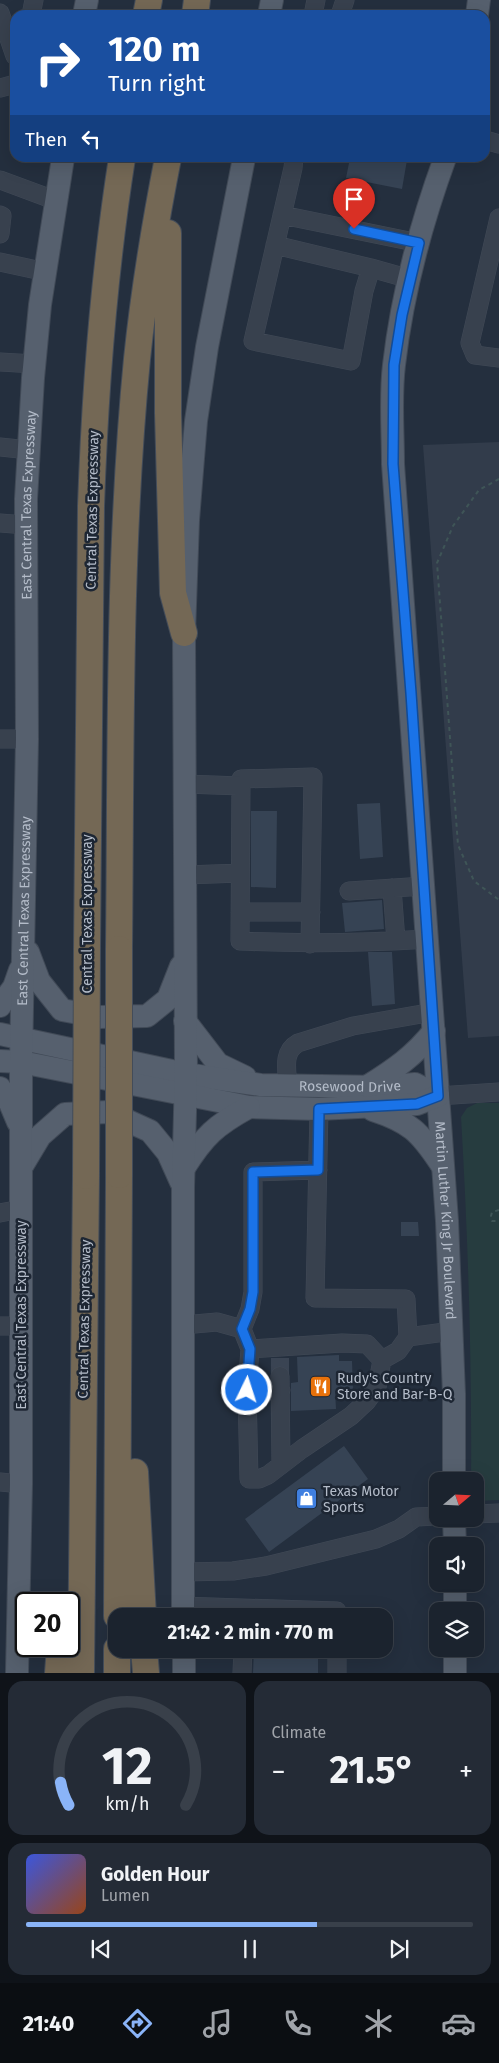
<!DOCTYPE html>
<html lang="en">
<head>
<meta charset="utf-8">
<style>
	body { margin:0; font-family:"Fira Sans",sans-serif; background:#242b36; color:#f1f3f6; height:100vh; display:flex; flex-direction:column; font-size:19px; white-space:nowrap }
	* { box-sizing:border-box; margin:0 }
	p { font-size:16px; color:#a0a4aa }
	.icon { flex:none; width:28px; height:28px; fill:none; stroke:currentColor; stroke-width:2; stroke-linecap:round; stroke-linejoin:round }
	.map { position:relative; height:1673px; overflow:hidden }
	.side { display:flex; flex-direction:column; gap:8px; padding:8px; background:#0f1319; flex:1 }
	.side>* { flex:none }
	.top-card { position:absolute; left:10px; top:10px; width:480px; height:152px; border-radius:15px; box-shadow:0 5px 20px #0002,0 0 0 1px #39404a; background:#1a4fa0; color:#fff; overflow:hidden }
	.needle { width:32px; rotate:71deg }
	.controls { position:absolute; left:429px; top:1472px; display:grid; gap:10px }
	.controls a { display:grid; place-items:center; width:55px; height:55px; border-radius:10px; background:#1b232e; box-shadow:0 5px 20px #0002,0 0 0 1px #39404a; font-size:25px }
	.speed { position:absolute; left:15px; top:1592px; display:flex; gap:10px; font-size:25px; font-weight:700; text-align:center }
	.speed>* { display:grid; place-content:center; width:65px; height:65px; border-radius:50%; background:#1b232e; box-shadow:0 5px 20px #0002,0 0 0 1px #39404a; line-height:1 }
	.speed .limit { border:2px solid #111; border-radius:8px; background:#fff; color:#111 }
	.pin { position:absolute; display:grid; place-items:center; width:42px; height:42px; color:#fff; margin:-51px -21px; border-radius:50% 50% 50% 0; rotate:-45deg; box-shadow:0 0 5px #0007 }
	.pin .icon { rotate:45deg }
	.me { position:absolute; width:55px; margin:-28px; rotate:4deg; stroke-linejoin:round; filter:drop-shadow(0 0 4px #0008) }
	.turn { display:flex; align-items:center; gap:18px; height:105px; padding:0 15px; font-size:22px }
	.turn .icon { width:65px; height:65px; stroke-width:2.5 }
	.turn b { display:block; font-size:35px; line-height:42px }
	.then { display:flex; align-items:center; height:48px; padding:0 15px; background:#0003; gap:10px; font-size:19px }
	.big { font-size:38px; font-weight:700; line-height:1.1 }
	.side .widget { flex:1; display:flex; flex-direction:column; justify-content:center; gap:8px; min-width:0; padding:0 18px; border-radius:15px; background:#242b36 }
	.side .dial { align-items:center; gap:0 }
	.dial svg { height:130px; overflow:visible; fill:none; stroke:#39404a; stroke-width:7; stroke-linecap:round; text-anchor:middle }
	.dial text { fill:#f1f3f6; stroke:none }
	.song { display:flex; align-items:center; gap:15px }
	.cover { width:60px; height:60px; border-radius:8px; background:linear-gradient(135deg,hsl(230 70% 55%),hsl(20 70% 35%)) }
	.played { height:5px; border-radius:2px; background:linear-gradient(90deg,#8ab4f8 65%,#39404a 65%) }
	.keys { display:flex; justify-content:space-around; direction:ltr }
	.heat { display:flex; justify-content:space-between; align-items:center; font-size:28px; direction:ltr }
	.side .tiles { flex:1; display:grid; gap:8px; grid-template-columns:1fr 1fr }
	.widget:last-child { grid-column:span 2 }
	.trip { position:absolute; left:108px; top:1608px; width:285px; height:50px; border-radius:15px; background:#1b232e; box-shadow:0 5px 20px #0002,0 0 0 1px #39404a; font-weight:700; line-height:50px; text-align:center }
	.dock { display:flex; height:80px; justify-content:space-around; align-items:center; background:#0b0e12; color:#a0a4aa }
	.dock .icon { width:35px; height:35px }
	.dock .current { color:#8ab4f8 }
	.dock b { font-size:22px; color:#f1f3f6 }
	.map>svg:first-child { display:block }
	.airport { fill:#323c4b }
	.green { fill:#263c3f }
	.building { fill:#364354 }
	.lines { fill:none; stroke-linecap:round; stroke-linejoin:round }
	.minor-tunnel { stroke:#3a4453; stroke-width:18; stroke-dasharray:18 9; stroke-linecap:butt }
	.minor-casing { stroke:#414a57; stroke-width:19 }
	.major-casing { stroke:#414a57; stroke-width:24 }
	.highway-casing { stroke:#434c59; stroke-width:28 }
	.path { stroke:#3f5557; stroke-width:2; stroke-dasharray:4 4; stroke-linecap:butt }
	.minor { stroke:#38414e; stroke-width:18 }
	.major { stroke:#56606e; stroke-width:22 }
	.highway { stroke:#746855; stroke-width:26 }
	.highway-bridge-casing { stroke:#434c59; stroke-width:28; stroke-linecap:butt }
	.highway-bridge { stroke:#746855; stroke-width:26 }
	.route-casing { stroke:#114b97; stroke-width:12 }
	.route { stroke:#1a73e8; stroke-width:9 }
	.labels { text-anchor:middle; stroke-width:5; stroke-linejoin:round; paint-order:stroke }
	.street-label { font-size:14px; fill:#b4bcc9; stroke:#1d2633 }
	.poi-label { font-size:14px; fill:#b4bcc9; stroke:#1d2633; text-anchor:start }
</style>
</head>
<body>
<div class="map">
<svg width="499" height="1673" viewBox="0 0 499 1673">
	<rect width="100%" height="100%" fill="#242f3e"/>
	<!-- airport -->
	<path class="airport" d="M499,442V1036L468,1038L423,445Z"/>
	<!-- green -->
	<path class="green" d="M477,1103H499V1500L476,1501L475,1481H471C472,1360 468,1239 461,1117L467,1108Z"/>
	<!-- building -->
	<path class="building" d="M350,158H392L407,160L402,189L346,178Z
		M380,803L383,857L360,859L357,804Z
		M251,811H277L276,888L251,887Z
		M382,900L384,929L345,932L342,903Z
		M368,952H392L395,1004L372,1006Z
		M401,1222H418L419,1236H401Z
		M339,1355V1361H352L353,1390L335,1391L336,1409L291,1411V1383L298,1382L297,1357Z
		M344,1446L368,1479L269,1552L245,1519Z
		M254,1649H318V1673H253Z"/>
	<g class="lines">
		<!-- minor-tunnel -->
		<path class="minor-tunnel" d="M280,1358V1376"/>
		<defs>
			<path id="minor" d="M0,13L15,56
				M31,15L34,0
				M313,15L316,0
				M340,15L345,0
				M0,88L15,84
				M485,140L499,144
				M0,180L57,201
				M0,215L2,216L0,234
				M282,215L419,243
				M499,218L470,343L475,355L499,358
				M275,245L371,268L364,291L351,361L253,341L293,168L294,158
				M0,262L46,272
				M371,268L410,279
				M0,362L35,364
				M0,447L29,450
				M0,523L26,525
				M0,739H27
				M185,784L241,786
				M186,875L240,873
				M392,888L396,941
				M349,891L424,886
				M240,912H311
				M310,944L313,777L241,779L240,941C303,944 365,943 428,939
				M288,1086C287,1070 282,1052 298,1043L353,1026L433,1012
				M438,1096L499,1092
				M319,1109L315,1298L406,1299L408,1337
				M0,1213L21,1209
				M183,1325L217,1322L242,1329L250,1349L342,1343L367,1344L382,1360L398,1351L408,1337L452,1331
				M0,1326H21
				M242,1329L250,1309L253,1292V1172L318,1170
				M250,1349L247,1390L249,1479H259L268,1475L302,1449L351,1416L367,1401L377,1387L382,1360
				M280,1376L281,1465
				M247,1390H281
				M0,1482L21,1484
				M475,1514L499,1513
				M183,1572L233,1571L266,1566L376,1539L399,1529L416,1517L438,1516
				M182,1606L337,1611V1616
				M337,1649V1673
				M242,1673L243,1649"/>
			<g id="major">
				<path d="M84,15L87,0"/>
				<path d="M269,15L272,0"/>
				<path d="M477,15L479,0"/>
				<path id="s1" d="M445,158C421,224 402,295 394,365C390,397 393,431 393,464L447,1221L454,1394V1481"/>
				<path d="M28,952L39,981L62,1010L100,1017L147,1016L168,999L181,966"/>
				<path d="M0,1006L14,987L20,970"/>
				<path d="M185,1021L218,1064L245,1077"/>
				<path id="s2" d="M0,1034L186,1074L261,1085L380,1087L415,1084L438,1096"/>
				<path d="M0,1061L21,1062L249,1107L319,1109L417,1104L438,1096"/>
				<path d="M368,1086C395,1069 414,1056 434,1031"/>
				<path d="M0,1088L10,1103L18,1122"/>
				<path d="M373,1110C410,1122 420,1132 441,1164"/>
				<path d="M22,1166L40,1136L65,1114L108,1112L150,1131L168,1153L181,1182"/>
				<path d="M184,1168C204,1136 216,1125 249,1107"/>
				<path d="M454,1519L455,1546"/>
				<path d="M455,1611V1584"/>
				<path d="M183,1616V1188L186,1074L184,633L188,520L196,421L207,347L244,158"/>
				<path d="M184,1649V1673"/>
				<path id="s3" d="M17,1673L21,1484V1062L27,739L26,499L33,378L40,305L63,158"/>
				<path d="M455,1673V1649"/>
			</g>
			<path id="highway" d="M146,15L149,0
				M195,15L197,0
				M168,233V413L173,593L184,633
				M87,949L91,506C95,389 104,273 122,158
				M119,949C121,753 118,555 137,359C144,291 155,224 168,158
				M135,1472L143,1616
				M117,1616L119,1175
				M144,1649L146,1673
				M58,1673L60,1646
				M81,1673L86,1176
				M117,1673V1649"/>
		</defs>
		<!-- minor casing -->
		<use href="#minor" class="minor-casing"/>
		<!-- major casing -->
		<use href="#major" class="major-casing"/>
		<!-- highway casing -->
		<use href="#highway" class="highway-casing"/>
		<!-- path -->
		<path class="path" d="M499,479L479,490L453,526L437,563L458,845L474,881L499,900
			M499,1210L492,1212L491,1216L492,1221H499"/>
		<!-- minor -->
		<use href="#minor" class="minor"/>
		<!-- major -->
		<use href="#major" class="major"/>
		<!-- highway -->
		<use href="#highway" class="highway"/>
		<defs>
			<path id="highway-bridge" d="M119,949V1175
				M86,1176L87,949"/>
		</defs>
		<!-- highway-bridge casing -->
		<use href="#highway-bridge" class="highway-bridge-casing"/>
		<!-- highway-bridge -->
		<use href="#highway-bridge" class="highway-bridge"/>
	</g>
	<g class="lines">
		<defs>
			<path id="route" d="M247,1390L250,1349L242,1329L250,1309L253,1292V1172L318,1170L319,1109L417,1104L438,1096L411,693L393,464L394,365L402,315L419,243L354,229"/>
		</defs>
		<!-- route casing -->
		<use href="#route" class="route-casing"/>
		<!-- route -->
		<use href="#route" class="route"/>
	</g>
	<!-- icons -->
	<defs>
		<symbol id="restaurant-square" viewBox="-11 -11 22 22"><rect x="-9" y="-9" width="18" height="18" rx="4" fill="#e8710a" stroke="#1d2633"/><path d="M-5-6h1v4h1v-4h1v4h1v-4h1v5L-1.5 .5V6h-2V.5L-5-1ZM5-6V6H3V1.5H1.5Q1.5-4 5-6Z" fill="#fff"/></symbol>
		<symbol id="shop-square" viewBox="-11 -11 22 22"><rect x="-9" y="-9" width="18" height="18" rx="4" fill="#3f7fe0" stroke="#1d2633"/><path d="M-5-2.5h2.3a2.7 3.5 0 0 1 5.4 0H5L5.5 6h-11ZM-1.5-2.5h3a1.5 2.3 0 0 0-3 0Z" fill="#fff"/></symbol>
	</defs>
	<g fill-rule="evenodd">
		<use href="#restaurant-square" x="308" y="1374" width="25" height="25"/>
		<use href="#shop-square" x="294" y="1486" width="25" height="25"/>
	</g>
	<g class="labels">
		<!-- street labels -->
		<g class="street-label">
			<text dy="5" stroke="none"><textPath href="#s3" startOffset="1168">East Central Texas Expressway</textPath></text>
			<text transform="translate(92 510) rotate(-89)" y="5">Central Texas Expressway</text>
			<text dy="5" stroke="none"><textPath href="#s3" startOffset="762">East Central Texas Expressway</textPath></text>
			<text transform="translate(87 914) rotate(-90)" y="5">Central Texas Expressway</text>
			<text dy="5" stroke="none"><textPath href="#s2" startOffset="355">Rosewood Drive</textPath></text>
			<text dy="5" stroke="none"><textPath href="#s1" startOffset="1071">Martin Luther King Jr Boulevard</textPath></text>
			<text transform="translate(21 1315) rotate(-90)" y="5">East Central Texas Expressway</text>
			<text transform="translate(84 1319) rotate(-89)" y="5">Central Texas Expressway</text>
		</g>
		<!-- poi labels -->
		<g class="poi-label">
			<text x="337" y="1383">Rudy's Country<tspan x="337" dy="16">Store and Bar-B-Q</tspan></text>
			<text x="323" y="1496">Texas Motor<tspan x="323" dy="16">Sports</tspan></text>
		</g>
	</g>
</svg>
<div class="controls">
<a><svg class="needle" viewBox="-14 -14 28 28"><path d="M0-13l5 13h-10z" fill="#e53935"/><path d="M0 13l5-13h-10z" fill="#a0a4aa"/></svg></a>
<a><svg class="icon" aria-label="sound" viewBox="0 0 24 24"><path d="M4 9h4l5-4v14l-5-4H4zM17 9q2 3 0 6"/></svg></a>
<a><svg class="icon" aria-label="layers" viewBox="0 0 24 24"><path d="M12 4l9 5-9 5-9-5zM3 14l9 5 9-5"/></svg></a>
</div>
<div class="speed"><div class="limit">20</div></div>
<div class="pin" style="left:354px;top:229px;background:#d93025"><svg class="icon" aria-label="arrive" viewBox="0 0 24 24"><path d="M6 21V4h12l-3 4 3 4H6"/></svg></div>
<svg class="me" style="left:247px;top:1390px" viewBox="-20 -20 40 40"><circle r="17" fill="#1a73e8" stroke="#fff" stroke-width="3"/><path d="M0-11L8 9 0 5-8 9z" fill="#fff"/></svg>
<div class="trip">21:42 · 2 min · 770 m</div>
<div class="top-card">
<div class="turn"><svg class="icon" aria-label="right" viewBox="0 0 24 24"><path d="M7 20v-9h11M14 6l5 5-5 5"/></svg><div><b>120 m</b>Turn right</div></div>
<div class="then">Then<svg class="icon" aria-label="left" viewBox="0 0 24 24"><path d="M17 20v-9H6M10 6l-5 5 5 5"/></svg></div>
</div>
</div>
<section class="side">
<div class="tiles">
<div class="widget dial"><svg viewBox="0 0 100 80">
<path d="M14 69A42 42 0 1 1 86 69"/>
<path d="M14 69A42 42 0 0 1 9 55" stroke="#8ab4f8"/>
<text x="50" y="56" font-size="32" font-weight="700">12</text>
<text x="50" y="72" font-size="11">km/h</text>
</svg></div>
<div class="widget"><p>Climate</p>
<div class="heat"><a>−</a><b class="big">21.5°</b><a>+</a></div>
</div>
<div class="widget">
<div class="song"><i class="cover"></i><div><b>Golden Hour</b><p>Lumen</p></div></div>
<div class="played"></div>
<div class="keys"><svg class="icon" aria-label="previous" viewBox="0 0 24 24"><path d="M18 5L8 12l10 7zM5 5v14"/></svg><svg class="icon" aria-label="pause" viewBox="0 0 24 24"><path d="M8 5v14M16 5v14"/></svg><svg class="icon" aria-label="next" viewBox="0 0 24 24"><path d="M6 5l10 7-10 7zM19 5v14"/></svg></div>
</div>
</div>
</section>
<nav class="dock">
<b>21:40</b>
<svg class="icon current" aria-label="directions" viewBox="0 0 24 24"><path d="M12 3l9 9-9 9-9-9zM9 14v-3h6M13 9l2 2-2 2"/></svg>
<svg class="icon" aria-label="music" viewBox="0 0 24 24"><path d="M9 18V5l10-2v13"/><circle cx="6" cy="18" r="3"/><circle cx="16" cy="16" r="3"/></svg>
<svg class="icon" aria-label="phone" viewBox="0 0 24 24"><path d="M5 4h4l2 5-3 2q2 4 5 5l2-3 5 2v4C11 20 4 13 5 4z"/></svg>
<svg class="icon" aria-label="climate" viewBox="0 0 24 24"><path d="M12 3v18M4 7l16 10M4 17L20 7"/></svg>
<svg class="icon" aria-label="car" viewBox="0 0 24 24"><path d="M5 17H2v-5l4-1 3-4h7l3 4 3 1v5h-3M9 17h6M6 11h13"/><circle cx="7" cy="17" r="2"/><circle cx="17" cy="17" r="2"/></svg>
</nav>
</body>
</html>
